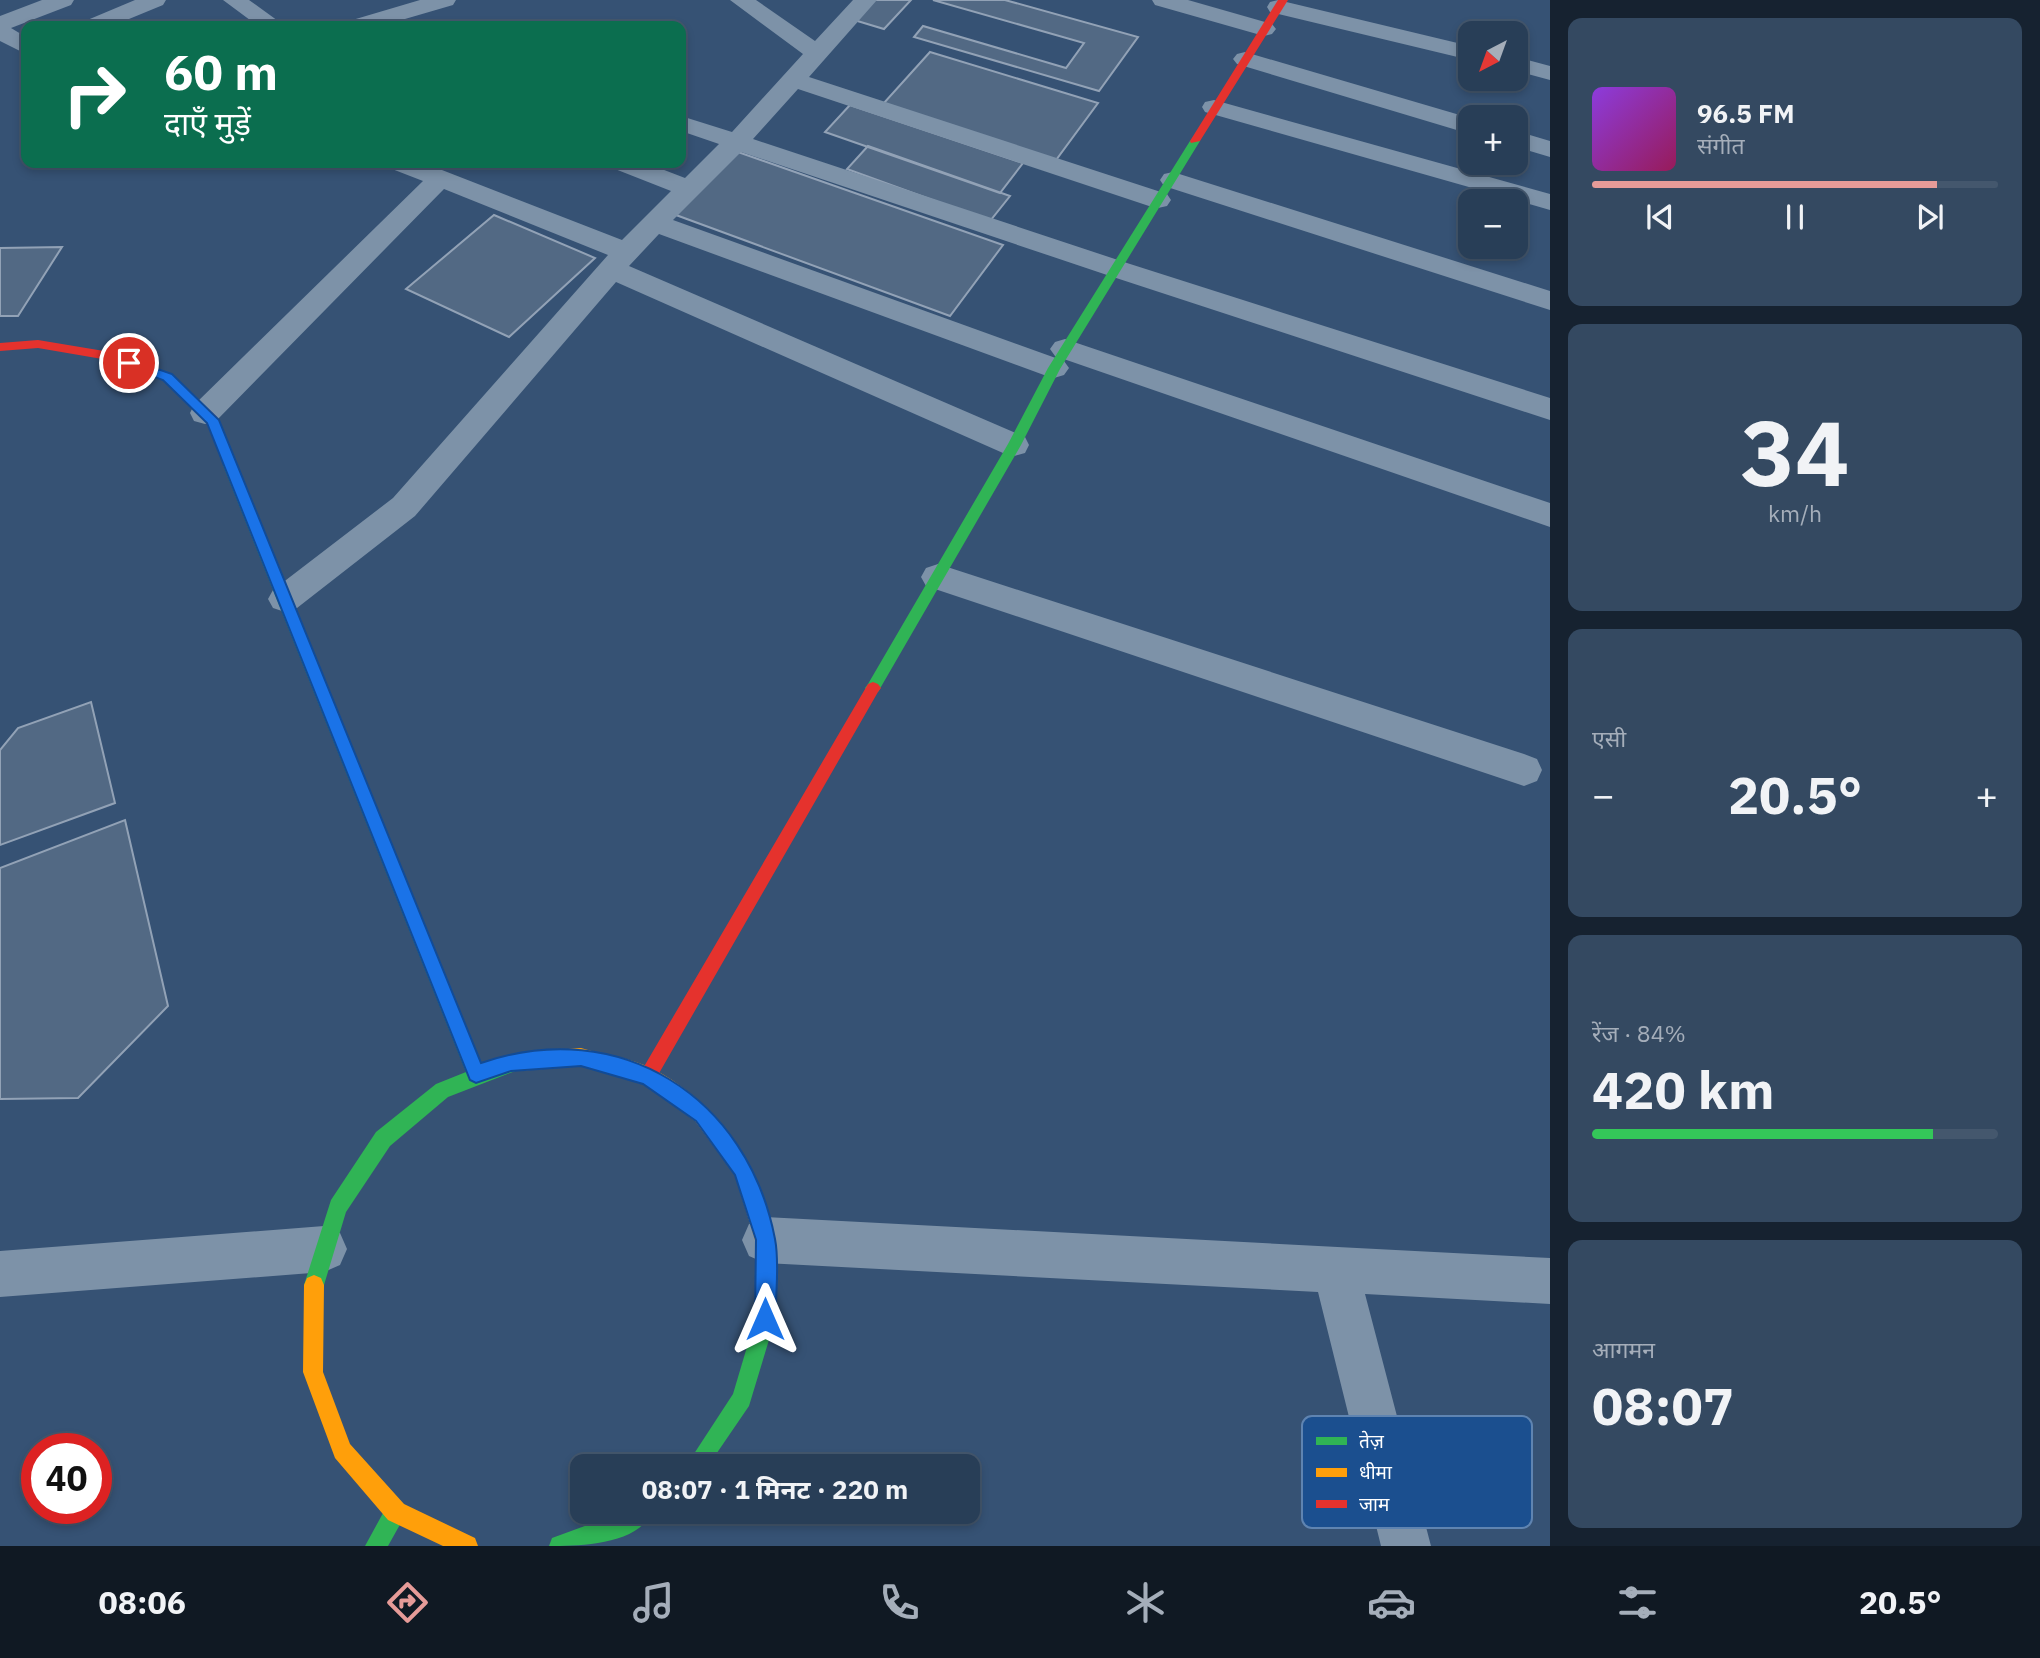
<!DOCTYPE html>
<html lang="hi">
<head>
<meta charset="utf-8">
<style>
	body { margin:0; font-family:"IBM Plex Sans","Noto Sans Devanagari",sans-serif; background:#344961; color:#f1f3f6; height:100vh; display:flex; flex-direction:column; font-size:26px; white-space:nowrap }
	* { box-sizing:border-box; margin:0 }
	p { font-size:23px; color:#a5aeba }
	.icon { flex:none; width:38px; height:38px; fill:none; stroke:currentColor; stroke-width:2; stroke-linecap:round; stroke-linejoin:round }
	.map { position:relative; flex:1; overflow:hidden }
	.details { display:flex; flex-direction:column; gap:18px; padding:18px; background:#162230; width:490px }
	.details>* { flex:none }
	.top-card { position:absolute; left:21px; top:21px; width:665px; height:147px; border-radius:14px; box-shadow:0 4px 10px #0003,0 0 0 2px #44576d; background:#0b6e4f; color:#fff; overflow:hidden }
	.needle { width:46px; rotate:221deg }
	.buttons { position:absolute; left:1458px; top:21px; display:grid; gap:14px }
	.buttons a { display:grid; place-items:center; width:70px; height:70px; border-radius:14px; background:#283e57; box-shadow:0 4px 10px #0003,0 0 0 2px #44576d; font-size:35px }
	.speed { position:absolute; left:21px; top:1433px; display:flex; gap:14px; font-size:35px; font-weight:700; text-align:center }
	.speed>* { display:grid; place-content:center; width:91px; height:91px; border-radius:50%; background:#283e57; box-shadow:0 4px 10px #0003,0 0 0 2px #44576d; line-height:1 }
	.speed .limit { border:10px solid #d22; background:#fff; color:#111 }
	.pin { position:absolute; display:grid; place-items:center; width:60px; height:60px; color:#fff; margin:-30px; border:4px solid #fff; border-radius:50%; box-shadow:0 2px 7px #0007 }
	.me { position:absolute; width:77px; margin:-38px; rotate:0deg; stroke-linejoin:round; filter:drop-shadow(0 0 5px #0008) }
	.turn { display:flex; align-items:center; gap:24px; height:147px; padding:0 28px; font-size:32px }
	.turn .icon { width:91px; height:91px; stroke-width:2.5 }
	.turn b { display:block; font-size:49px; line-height:60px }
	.big { font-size:52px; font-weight:700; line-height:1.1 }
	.details .tile { flex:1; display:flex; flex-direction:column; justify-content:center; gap:10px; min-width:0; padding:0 24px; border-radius:14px; background:#344961 }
	.details .dial { align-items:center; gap:0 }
	.dial b { font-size:91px; line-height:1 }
	.song { display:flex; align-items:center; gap:21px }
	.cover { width:84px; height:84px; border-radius:10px; background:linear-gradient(135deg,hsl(270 70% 55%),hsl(330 70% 35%)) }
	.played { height:7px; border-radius:4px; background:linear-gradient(90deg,#e69b98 85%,#44576d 85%) }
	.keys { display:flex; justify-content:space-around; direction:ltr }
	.heat { display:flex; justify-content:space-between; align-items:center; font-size:38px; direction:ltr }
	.charge { height:10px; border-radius:5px; background:linear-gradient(90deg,#34c759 84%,#44576d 0) }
	.trip { position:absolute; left:570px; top:1454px; width:410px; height:70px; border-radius:14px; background:#283e57; box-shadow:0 4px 10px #0003,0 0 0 2px #44576d; font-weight:700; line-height:70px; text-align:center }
	.dock { display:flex; height:112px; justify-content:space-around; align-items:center; background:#101923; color:#a5aeba }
	.dock .icon { width:49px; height:49px }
	.dock .active { color:#e69b98 }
	.dock b { font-size:32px; color:#f1f3f6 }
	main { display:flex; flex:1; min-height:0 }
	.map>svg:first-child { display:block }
	.building { fill:#526984; stroke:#92a2b6; stroke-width:2 }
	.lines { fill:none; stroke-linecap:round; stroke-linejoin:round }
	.street { fill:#7d92a8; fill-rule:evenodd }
	.fast { fill:#30b455; fill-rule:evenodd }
	.slow { fill:#ff9f0a; fill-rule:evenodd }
	.jam { fill:#e5322d; fill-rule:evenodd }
	.route { fill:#1a73e8; stroke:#114b97; stroke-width:2 }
	.key { fill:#1b4f8f; stroke:#5f84b1; stroke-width:2 }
	.key-label { font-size:19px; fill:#fff }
</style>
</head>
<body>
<main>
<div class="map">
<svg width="1550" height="1546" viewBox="0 0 1550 1546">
	<rect width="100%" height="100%" fill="#365274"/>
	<!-- building -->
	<path class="building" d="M872,0H911L884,29L854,20Z
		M933,0H1005L1138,37L1099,91L914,37L923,26L1066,68L1084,43Z
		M930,52L1098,103L1056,160L883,104Z
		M850,105L1023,163L1000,193L825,132Z
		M868,146L1010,196L990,221L847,169Z
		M738,152L1003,245L950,316L676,215Z
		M494,215L595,258L509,337L406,289Z
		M62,247L18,316H0V248Z
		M91,702L115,803L0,845V750L18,728Z
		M125,820L168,1006L78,1098L0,1099V868Z"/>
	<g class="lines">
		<!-- street -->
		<path class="street" d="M42,0H74L71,5L11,28L26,37V54L0,41V16Z
			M135,0H166L163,5L112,26H81L85,21Z
			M223,0H249L285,26H258Z
			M420,0H456L453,5L381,26H345L349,21Z
			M730,0H756L815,41L853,0H877L809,77L1167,194L1171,200L1167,206L1158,208L1149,206L798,89L753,139L1127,263L1550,398V420L1107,275L741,152L673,220L1064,361L1069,368L1064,375L1054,378L1044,375L659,234L629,266L1025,437L1029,445L1025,453L1014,456L1003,453L616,282L415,516L297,608L285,612L273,608L268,599L273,590L393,498L608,255L444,189L216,421L205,424L194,421L190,413L194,405L423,181L392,169L388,163H424L622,240L671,191L615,169L611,163H646L685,178L719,144L681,131V116L732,132L803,54Z
			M1152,0H1188L1272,24L1276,29L1272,34L1264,36L1155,5Z
			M1278,0L1470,46V60L1270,12L1267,7L1270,2Z
			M1245,52L1470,118V134L1237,64L1233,59L1237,54Z
			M1516,57L1550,66V80L1516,71Z
			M1214,100L1550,194V210L1205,112L1202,107L1205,102Z
			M1516,131L1550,141V157L1516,147Z
			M1173,172L1550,291V310L1164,186L1160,180L1164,174Z
			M1065,339L1550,503V527L1055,356L1050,349L1055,342Z
			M938,564L1524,754L1537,759L1542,770L1537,781L1524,786L926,586L921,577L926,568Z
			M765,1217L1550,1258V1304L1365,1294L1431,1546H1381L1318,1292L765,1263L749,1256L742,1240L749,1224Z
			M324,1226L340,1233L347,1249L340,1265L324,1272L0,1297V1251Z"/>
		<!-- fast -->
		<path class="fast" d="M1195,138L1200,141L1060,369L1021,445L878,692H868L865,688L868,684L1008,444L1048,368L1190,141Z
			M230,460L237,465L482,1066L517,1053L523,1056L526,1062L523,1068L448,1097L390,1146L346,1212L324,1285L321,1292L314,1295L307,1292L304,1285L331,1200L376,1132L436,1084L466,1072L223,465Z
			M762,1320L769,1323L772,1330L749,1406L708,1466H686L733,1394L752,1330L755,1323Z
			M396,1501L404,1504L407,1512L388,1546H365L388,1504Z
			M623,1512H652C638,1545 579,1546 549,1546L552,1538Z"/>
		<!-- slow -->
		<path class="slow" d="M581,1048C604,1055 632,1058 653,1069C726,1106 774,1187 775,1268C775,1291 778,1316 769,1337L762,1340L755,1337L752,1330L755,1319V1240L735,1175L695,1121L644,1084L581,1066L517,1071L511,1068L508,1062L511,1056L517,1053Z
			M314,1275L321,1278L324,1285L323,1372L350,1444L404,1504L475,1538L478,1546H443L388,1520L335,1458L303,1372L304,1285L307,1278Z"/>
		<!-- jam -->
		<path class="jam" d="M1278,0H1288L1200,141L1191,143L1190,141Z
			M38,340L110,352L171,374L217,417L237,465L235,468H225L206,422L163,380L108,360L38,348L0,351V343Z
			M873,682L878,684L881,688L878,692L654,1082L648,1085L642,1082L639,1076L642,1070L868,684Z"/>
	</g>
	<!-- route -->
	<path class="route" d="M129,359L172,374L219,420L481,1063C620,1015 748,1097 775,1239C780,1264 775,1294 776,1319L773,1326L765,1329L758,1326L755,1319L756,1240L735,1175L696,1121L643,1084L581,1066L511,1071L476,1083L470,1080L207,423L163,380L124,366V360Z"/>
	<!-- legend -->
	<rect x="1302" y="1416" width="230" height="112" rx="10" class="key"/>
	<rect x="1316" y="1437" width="31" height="8" fill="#30b455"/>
	<rect x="1316" y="1468" width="31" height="9" fill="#ff9f0a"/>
	<rect x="1316" y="1500" width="31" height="8" fill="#e5322d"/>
	<g class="key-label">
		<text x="1359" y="1448">तेज़</text>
		<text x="1359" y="1479">धीमा</text>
		<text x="1359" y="1511">जाम</text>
	</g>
</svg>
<div class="buttons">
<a><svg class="needle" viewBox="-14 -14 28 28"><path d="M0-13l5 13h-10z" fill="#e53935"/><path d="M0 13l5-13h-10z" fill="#a5aeba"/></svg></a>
<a>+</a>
<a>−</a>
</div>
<div class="speed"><div class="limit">40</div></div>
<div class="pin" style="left:129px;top:363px;background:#d93025"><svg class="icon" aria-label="arrive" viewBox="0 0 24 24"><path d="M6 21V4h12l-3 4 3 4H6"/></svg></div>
<svg class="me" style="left:765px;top:1319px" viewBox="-20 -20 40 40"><path d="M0-17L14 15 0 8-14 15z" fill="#1a73e8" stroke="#fff" stroke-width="4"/></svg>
<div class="trip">08:07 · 1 मिनट · 220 m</div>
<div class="top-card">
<div class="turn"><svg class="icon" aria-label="right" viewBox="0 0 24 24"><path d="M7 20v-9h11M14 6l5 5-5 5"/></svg><div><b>60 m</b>दाएँ मुड़ें</div></div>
</div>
</div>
<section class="details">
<div class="tile">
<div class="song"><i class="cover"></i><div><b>96.5 FM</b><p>संगीत</p></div></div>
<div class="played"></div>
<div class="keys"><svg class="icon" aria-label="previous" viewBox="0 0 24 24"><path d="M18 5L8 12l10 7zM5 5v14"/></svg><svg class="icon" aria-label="pause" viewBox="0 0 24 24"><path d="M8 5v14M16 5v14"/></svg><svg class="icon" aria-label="next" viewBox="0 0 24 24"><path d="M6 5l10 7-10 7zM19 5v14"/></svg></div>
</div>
<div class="tile dial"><b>34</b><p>km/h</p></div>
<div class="tile"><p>एसी</p>
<div class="heat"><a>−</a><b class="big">20.5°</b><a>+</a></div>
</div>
<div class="tile"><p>रेंज · 84%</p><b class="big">420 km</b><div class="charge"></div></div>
<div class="tile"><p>आगमन</p><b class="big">08:07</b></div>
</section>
</main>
<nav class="dock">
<b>08:06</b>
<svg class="icon active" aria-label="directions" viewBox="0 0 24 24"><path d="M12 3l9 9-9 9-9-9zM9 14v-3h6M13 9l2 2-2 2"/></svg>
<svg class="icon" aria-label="music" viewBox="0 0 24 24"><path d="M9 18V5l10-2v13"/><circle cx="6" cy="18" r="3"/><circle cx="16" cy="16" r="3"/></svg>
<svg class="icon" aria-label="phone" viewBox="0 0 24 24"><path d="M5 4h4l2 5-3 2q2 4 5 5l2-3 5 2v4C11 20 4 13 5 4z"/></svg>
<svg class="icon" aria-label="climate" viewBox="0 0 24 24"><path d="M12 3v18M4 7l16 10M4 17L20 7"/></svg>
<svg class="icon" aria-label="car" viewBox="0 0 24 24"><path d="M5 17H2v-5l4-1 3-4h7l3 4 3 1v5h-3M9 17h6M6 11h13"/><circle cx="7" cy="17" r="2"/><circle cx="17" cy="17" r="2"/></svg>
<svg class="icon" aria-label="filters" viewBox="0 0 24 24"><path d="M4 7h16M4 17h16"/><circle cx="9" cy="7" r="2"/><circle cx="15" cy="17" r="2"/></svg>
<b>20.5°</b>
</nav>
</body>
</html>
